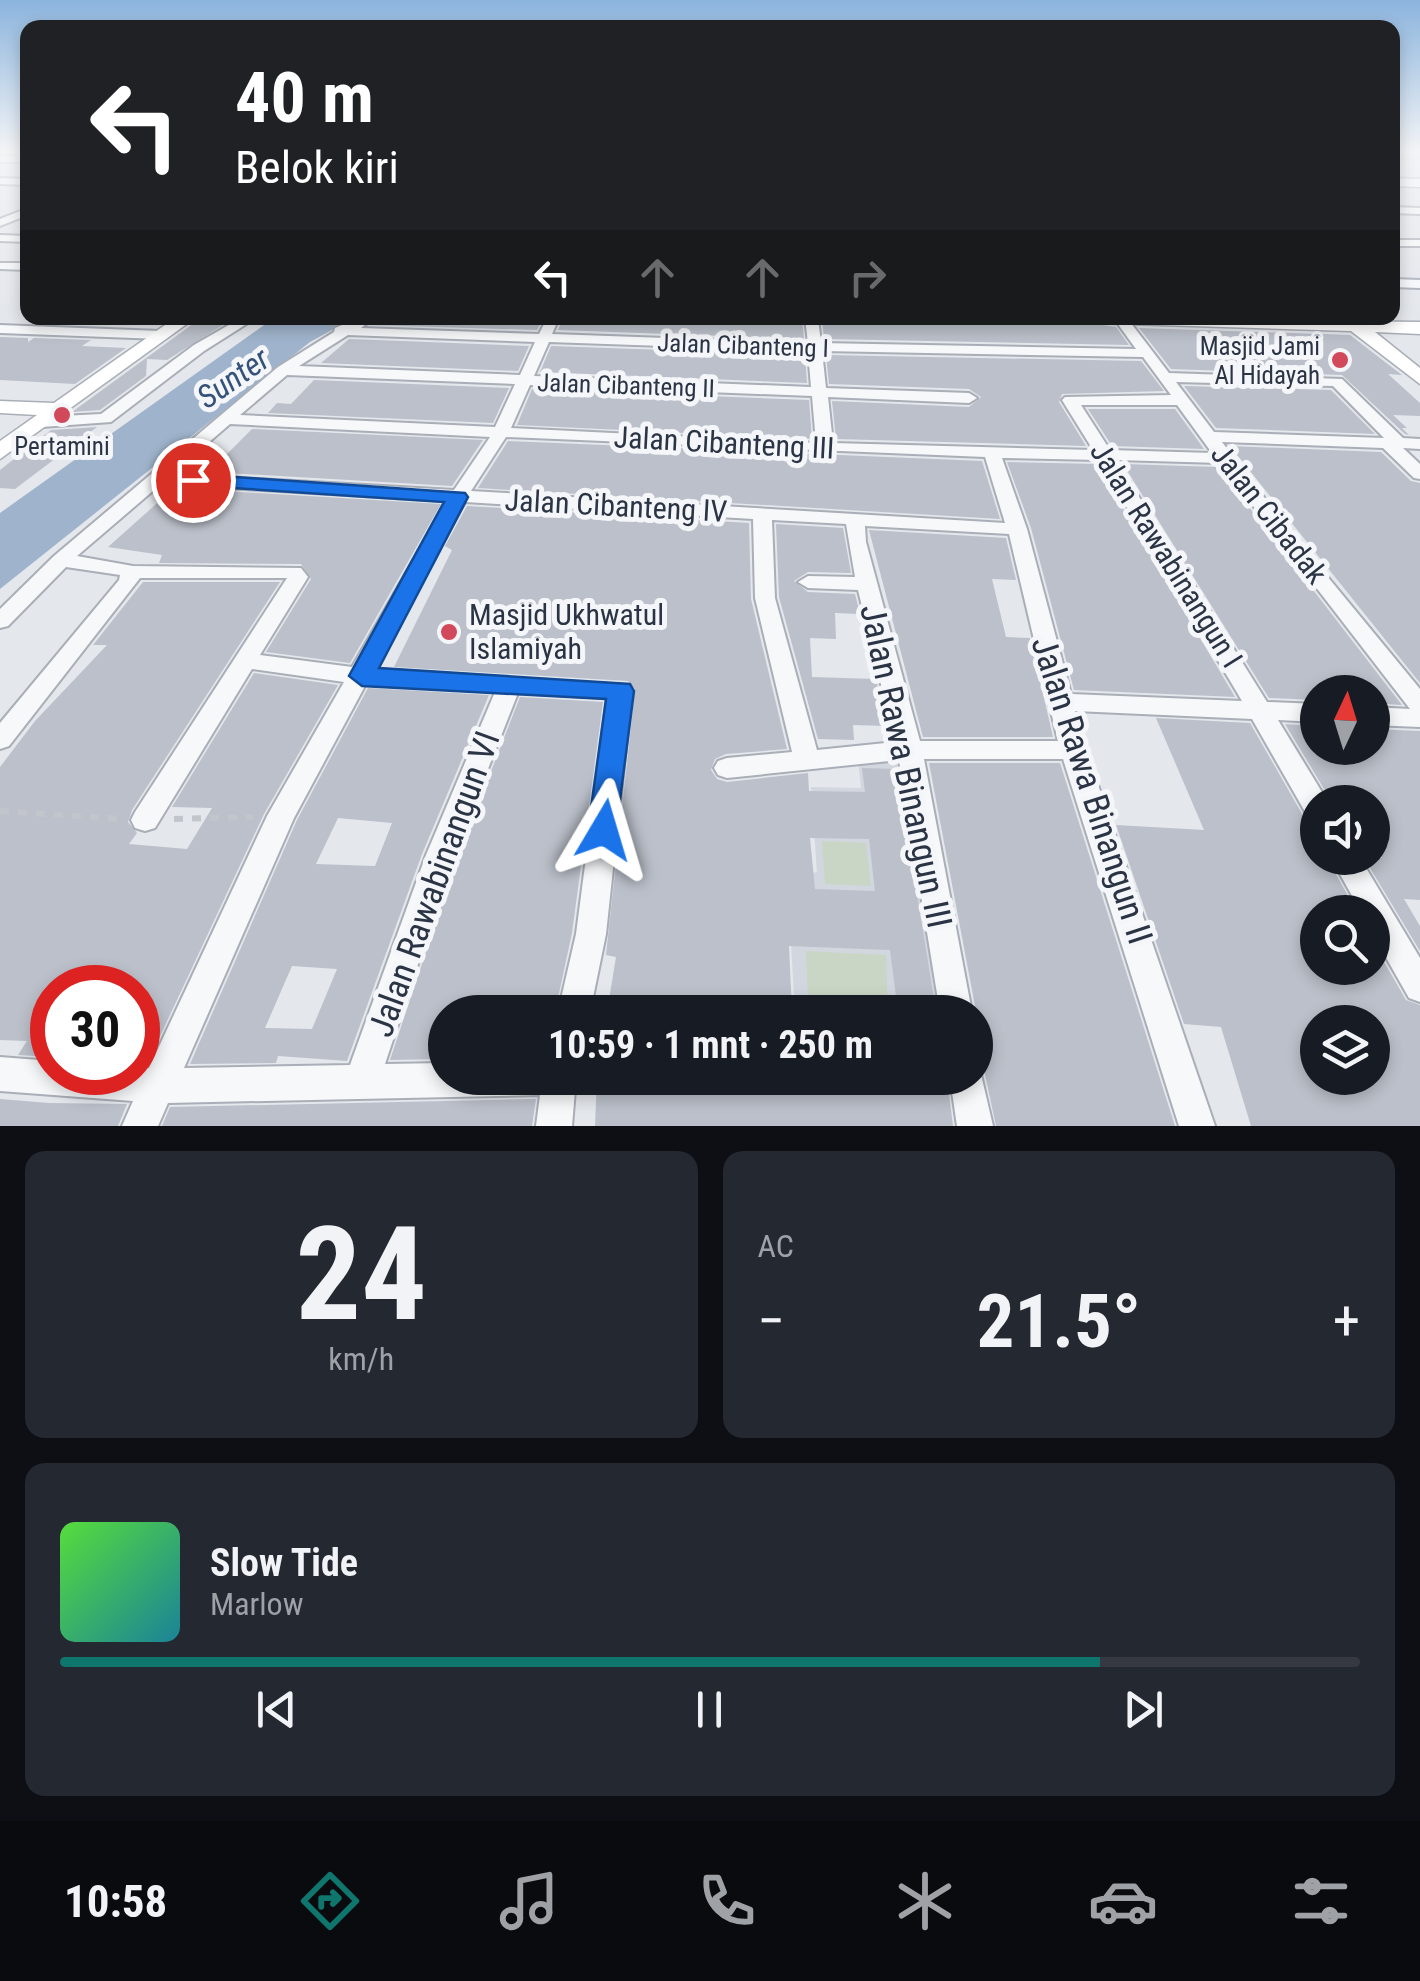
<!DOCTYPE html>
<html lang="id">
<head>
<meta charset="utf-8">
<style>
	body { margin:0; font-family:"Roboto Condensed",sans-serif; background:#242831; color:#f1f3f6; height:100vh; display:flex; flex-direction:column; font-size:38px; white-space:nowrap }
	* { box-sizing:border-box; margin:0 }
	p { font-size:32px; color:#9ea1a6 }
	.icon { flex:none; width:55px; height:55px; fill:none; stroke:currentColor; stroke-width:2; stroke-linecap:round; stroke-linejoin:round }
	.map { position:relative; height:1126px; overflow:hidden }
	.drawer { display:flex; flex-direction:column; gap:25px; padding:25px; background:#0d0f14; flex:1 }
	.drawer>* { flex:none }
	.guide { position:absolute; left:20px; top:20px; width:1380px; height:305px; border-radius:20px; box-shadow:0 5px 15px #0003; background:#202124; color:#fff; overflow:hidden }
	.needle { width:65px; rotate:4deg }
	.buttons { position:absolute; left:1300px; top:675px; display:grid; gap:20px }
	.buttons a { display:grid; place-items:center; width:90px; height:90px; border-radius:50%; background:#171b24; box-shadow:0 5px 15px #0003; font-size:50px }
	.speed { position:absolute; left:30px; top:965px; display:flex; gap:20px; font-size:50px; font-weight:700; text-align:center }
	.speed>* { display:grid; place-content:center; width:130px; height:130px; border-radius:50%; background:#171b24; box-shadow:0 5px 15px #0003; line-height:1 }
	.speed .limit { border:15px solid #d22; background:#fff; color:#111 }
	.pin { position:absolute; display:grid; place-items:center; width:85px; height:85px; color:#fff; margin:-42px; border:5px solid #fff; border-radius:50%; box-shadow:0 2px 10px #0007 }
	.me { position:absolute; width:110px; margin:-55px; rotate:7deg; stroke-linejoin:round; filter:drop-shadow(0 0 8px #0008) }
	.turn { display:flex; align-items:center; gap:35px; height:210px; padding:0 50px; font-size:45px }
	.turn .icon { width:130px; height:130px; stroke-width:2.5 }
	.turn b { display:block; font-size:70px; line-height:85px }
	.lanes { display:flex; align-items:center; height:95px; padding:0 50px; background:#0003; justify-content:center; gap:50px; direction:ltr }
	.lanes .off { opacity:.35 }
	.big { font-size:75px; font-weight:700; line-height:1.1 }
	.drawer .card { flex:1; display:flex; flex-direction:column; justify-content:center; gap:15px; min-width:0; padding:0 35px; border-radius:20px; background:#242831 }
	.drawer .dial { align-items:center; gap:0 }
	.dial b { font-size:130px; line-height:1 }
	.song { display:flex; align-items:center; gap:30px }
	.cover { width:120px; height:120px; border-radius:15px; background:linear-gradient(135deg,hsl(110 70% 55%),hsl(190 70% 35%)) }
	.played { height:10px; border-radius:5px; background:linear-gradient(90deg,#0f766e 80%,#363941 80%) }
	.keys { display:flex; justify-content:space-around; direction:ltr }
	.heat { display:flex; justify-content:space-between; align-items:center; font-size:55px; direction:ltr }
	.drawer .tiles { flex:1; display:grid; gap:25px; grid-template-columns:1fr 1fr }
	.card:last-child { grid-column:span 2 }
	.trip { position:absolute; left:428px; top:995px; width:565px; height:100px; border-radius:50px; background:#171b24; box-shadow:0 5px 15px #0003; font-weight:700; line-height:100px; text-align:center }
	.tab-bar { display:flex; height:160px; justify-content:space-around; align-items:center; background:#090b0e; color:#9ea1a6 }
	.tab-bar .icon { width:70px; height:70px }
	.tab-bar .on { color:#0f766e }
	.tab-bar b { font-size:45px; color:#f1f3f6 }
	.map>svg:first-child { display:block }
	.built { fill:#d2d6de }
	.green { fill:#c9d6c5 }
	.water { fill:#9fb4cc }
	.building { fill:#bbc0ca; fill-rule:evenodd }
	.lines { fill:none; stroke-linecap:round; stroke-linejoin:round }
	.lane-casing { stroke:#a9aeb7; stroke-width:6 }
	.street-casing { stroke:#a9aeb7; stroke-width:4 }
	.secondary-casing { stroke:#a9aeb7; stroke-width:3 }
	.path { stroke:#c2c5cb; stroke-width:6; stroke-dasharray:9 9; stroke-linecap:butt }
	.lane { stroke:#f7f8fa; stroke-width:5 }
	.street { fill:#f7f8fa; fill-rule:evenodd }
	.secondary { fill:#fff; fill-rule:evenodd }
	.route { fill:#1a73e8; stroke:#114b97; stroke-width:2.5 }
	.poi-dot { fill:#d1495b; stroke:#f4f6f9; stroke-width:4 }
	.labels { text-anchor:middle; stroke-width:10; stroke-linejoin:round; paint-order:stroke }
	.far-street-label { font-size:25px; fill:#2b3445; stroke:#f4f6f9 }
	.far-poi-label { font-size:25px; fill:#2b3445; stroke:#f4f6f9; text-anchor:end }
	.street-label { font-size:30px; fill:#2b3445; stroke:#f4f6f9 }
	.poi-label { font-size:30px; fill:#2b3445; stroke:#f4f6f9; text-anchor:start }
	.water-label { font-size:32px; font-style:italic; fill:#34527a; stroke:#f4f6f9 }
	.near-street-label { font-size:35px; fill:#2b3445; stroke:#f4f6f9 }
</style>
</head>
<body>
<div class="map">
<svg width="1420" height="1126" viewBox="0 0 1420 1126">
	<rect width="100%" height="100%" fill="#e4e7ec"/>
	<!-- built -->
	<path class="built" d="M858,759L909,762L953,1012H769L767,998L794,996L790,926L805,874L817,872L811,787L861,788Z"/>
	<!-- green -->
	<path class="green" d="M822,841L866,843L871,886L825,884Z
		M806,951L886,955L888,1012H849L848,1000L808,999Z"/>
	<!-- water -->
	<path class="water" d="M274,318H354L310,342L0,589V513Z"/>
	<!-- building -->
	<path class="building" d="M201,318H234L167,360L147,359L146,376L100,410L72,412Z
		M383,318H543L537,330L372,325Z
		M563,318H802L804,339L558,330Z
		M822,318H1057L1116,327L1129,345L824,339Z
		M1139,328L1350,335L1402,375L1388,374L1420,403V416L1393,415L1407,428H1402L1409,435L1405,434L1342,375L1171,369Z
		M0,337L28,338V342L34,338L91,340L82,346L126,348L75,384L0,380Z
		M349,339L529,346L518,371L321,363Z
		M551,346L805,355L807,383L540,372Z
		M826,355L1141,361L1164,391L1062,394L1059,402L1086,446L836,439L832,401L969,407L981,397L969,389L829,384Z
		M314,380L509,388L493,423L268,413L277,403L291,404Z
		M1184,386L1331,390L1375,434L1216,428Z
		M532,389L809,400L812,439L517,425Z
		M1088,409H1175L1204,449L1112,446Z
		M97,427L15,489L0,488V470L51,430Z
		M252,429L483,440L452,486L209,472Z
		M508,441L982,461L1000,519L478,488Z
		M1230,446L1381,452L1411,481L1420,483V683Z
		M1007,462L1097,464L1235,697L1074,690L1031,528Z
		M1123,464L1218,467L1402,705L1372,703V692H1318V700L1269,698Z
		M174,488L441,504L350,663L266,652L311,579L301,564L159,563L162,555L108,547Z
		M467,506L749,523L751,599L787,749L726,754L715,759L711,770L717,779L727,782L808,773L809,791L865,792L862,768L897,769L936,1012H898L890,950L789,946L792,1012H607L616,957L606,955L635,689L628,681L394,667L452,550L445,546ZM810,838L869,839L875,891L815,889Z
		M776,524L843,528L851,573L808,572L794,581L808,592L855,594L860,614L835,613L836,639L810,638L812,677L876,679L887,726L853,725L854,740L818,739L779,597Z
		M869,530L1006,538L1016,580L992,579L1006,637L1030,638L1053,737H923Z
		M143,582H280L132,810L128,822L137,833L129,844L187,849L212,808L172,807L254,673L338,685L264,814L147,1064H138V988H52V1057L18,1055L27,1041L0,1040V767L35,721L107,645H93Z
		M368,688L489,695L422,854L347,1061L278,1056L276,1063L190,1064L297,820ZM338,818L392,823L375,866L316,864ZM292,966L337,969L312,1029L265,1028Z
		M520,697L603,702L572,933L555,1012H445V1059L390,1060L458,856Z
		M1156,718L1250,723L1305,819L1318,824V858H1327L1357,912H1318V968H1372V941L1406,1000L1420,1005V1126H1251L1221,1027L1184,1024L1116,825L1204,830ZM1318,1022H1372V1084L1318,1078Z
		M1285,724L1318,726V748H1372V729L1420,731V900L1404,899L1420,926V951L1364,858H1382L1372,842V802H1332Z
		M929,763H1060L1175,1126H996L983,1065L975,1060L976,1011Z
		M597,1078H947L953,1126H595Z
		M0,1099L49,1103L127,1104L118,1126H0Z
		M536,1099L532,1126H162L170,1107Z"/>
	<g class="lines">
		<defs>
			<path id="lane" d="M1392,154L1420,155"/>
			<path id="street" d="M0,156H28V162H0Z
				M0,178L28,179V185L0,184Z
				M1392,207L1420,208V214L1392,213Z
				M28,208V215L0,226V219Z
				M0,235L28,236V242L0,241Z
				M1392,240H1420V246H1392Z
				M0,263H28V270L0,269Z
				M1392,279L1420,280V288L1392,287Z
				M241,318H256L204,351L111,422L42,427L34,422L42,417L101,414L194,345Z
				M359,318H374L361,328L539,334L547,318H559L552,334L808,343L805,318H818L821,343L1136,349L1115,320L1127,318L1169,373L1342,379L1403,438L1420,439V449L1403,448L1420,464V479L1414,478L1383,448L1222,442L1285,525L1420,689V727L1372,725V707L1410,709L1220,463L1116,460L1267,702L1318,704V722L1278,720L1328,802H1318V820L1308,817L1252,719L1075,711L1086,750L1215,1126H1179L1063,759H924L972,1012H940L899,760L727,778L718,775L714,768L718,761L727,758L792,752L755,598L753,519L465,502L374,669L628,685L632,691L606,934L590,1012H558L576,934L607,698L518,693L454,855L385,1064L445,1063V1078H576L572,1126H536L540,1095L168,1103L158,1126H122L133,1101L0,1091V1057L52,1061V1072H138V1067L149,1068L267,816L344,682L252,669L155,828L145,831L135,828L131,820L135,812L287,578H140L9,746L0,749V723L119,580L120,575L66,567L8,626L0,628V609L54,556L278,367L334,332L335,328ZM348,335L535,342L520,375L299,366ZM549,342L808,351L811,387L534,376ZM822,351L1143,357L1171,395L1065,397L1062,400L1093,450L833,443L828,397L969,403L977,398L969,393L826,388ZM287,375L515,384L495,427L240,415ZM1176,382L1333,386L1384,438L1214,432ZM530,385L812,396L816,443L511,428ZM1081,405H1177L1212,453L1110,450ZM230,424L490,437L454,490L172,474ZM506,437L985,457L1005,523L471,491ZM1002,458L1099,460L1242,701L1071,694L1027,529ZM161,484L447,501L352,667L260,655L308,577L301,568L133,566L77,556ZM772,520L846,524L855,577L808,576L798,582L808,588L858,590L895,742L817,750L775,598ZM865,526L1009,534L1058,741H920L866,542ZM366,684L495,692L426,855L350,1065L184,1068L294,818Z
				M0,325L161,331L168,335L161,339L0,333Z
				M1331,858H1360L1420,958V1002L1409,998L1372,933V912H1361Z
				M975,1064L979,1066L993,1126H957L950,1078H975Z"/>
			<path id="secondary" d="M1392,178L1420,179V187L1392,186Z
				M175,318H195L0,459V441L37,415L0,413V401L54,403Z
				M1086,318L1420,322V334L1375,332L1420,368V384L1351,331L1095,323Z"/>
		</defs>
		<!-- lane casing -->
		<use href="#lane" class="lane-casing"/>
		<!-- street casing -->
		<use href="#street" class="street-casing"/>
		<!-- secondary casing -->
		<use href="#secondary" class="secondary-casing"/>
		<!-- path -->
		<path class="path" d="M0,811L123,819
			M174,819L253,817"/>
		<!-- lane -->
		<use href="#lane" class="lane"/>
		<!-- street -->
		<use href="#street" class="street"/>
		<!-- secondary -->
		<use href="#secondary" class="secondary"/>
	</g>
	<!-- sky -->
	<linearGradient id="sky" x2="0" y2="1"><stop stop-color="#8bb4dd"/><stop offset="0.49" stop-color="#f3f4f6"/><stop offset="1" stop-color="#f3f4f6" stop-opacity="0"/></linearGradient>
	<rect width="1420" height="309" fill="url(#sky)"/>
	<!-- route -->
	<path class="route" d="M193,474L465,493L468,497L379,668L630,684L634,691L615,839L604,843L593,839L588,830L606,699L362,686L349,676L444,502L186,485V476Z"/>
	<!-- markers -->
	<g class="poi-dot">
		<circle cx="1340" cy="360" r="10"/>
		<circle cx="62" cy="415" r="10"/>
		<circle cx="449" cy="632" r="10"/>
	</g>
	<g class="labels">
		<!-- far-street labels -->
		<g class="far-street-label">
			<text transform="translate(743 345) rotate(2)" y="9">Jalan Cibanteng I</text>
			<text transform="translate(626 385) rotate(2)" y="9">Jalan Cibanteng II</text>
		</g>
		<!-- far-poi labels -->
		<g class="far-poi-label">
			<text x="1320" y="355">Masjid Jami<tspan x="1320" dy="29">Al Hidayah</tspan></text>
			<text x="62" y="455" text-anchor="middle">Pertamini</text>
		</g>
		<!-- street labels -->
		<g class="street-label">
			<text transform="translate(724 443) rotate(3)" y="10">Jalan Cibanteng III</text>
			<text transform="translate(616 506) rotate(3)" y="10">Jalan Cibanteng IV</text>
			<text transform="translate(1269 514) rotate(52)" y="10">Jalan Cibadak</text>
			<text transform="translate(1166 555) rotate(58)" y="10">Jalan Rawabinangun I</text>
		</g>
		<!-- poi labels -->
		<g class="poi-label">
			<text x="469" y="625">Masjid Ukhwatul<tspan x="469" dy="34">Islamiyah</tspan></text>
		</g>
		<!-- water labels -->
		<g class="water-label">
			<text transform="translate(233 378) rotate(-35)" y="11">Sunter</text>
		</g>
		<!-- near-street labels -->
		<g class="near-street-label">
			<text transform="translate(906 766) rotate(78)" y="12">Jalan Rawa Binangun III</text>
			<text transform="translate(1092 790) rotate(72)" y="12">Jalan Rawa Binangun II</text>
			<text transform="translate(434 884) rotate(-70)" y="12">Jalan Rawabinangun VI</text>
		</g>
	</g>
</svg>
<div class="buttons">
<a><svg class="needle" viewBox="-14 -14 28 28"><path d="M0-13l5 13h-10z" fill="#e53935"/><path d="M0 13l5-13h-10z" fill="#9ea1a6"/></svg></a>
<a><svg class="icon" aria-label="sound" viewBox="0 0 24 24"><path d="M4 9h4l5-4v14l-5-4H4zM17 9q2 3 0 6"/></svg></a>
<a><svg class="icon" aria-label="search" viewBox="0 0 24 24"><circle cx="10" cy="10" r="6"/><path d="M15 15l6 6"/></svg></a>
<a><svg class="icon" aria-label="layers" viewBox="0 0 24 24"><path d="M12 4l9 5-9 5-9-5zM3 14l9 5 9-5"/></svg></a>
</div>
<div class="speed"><div class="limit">30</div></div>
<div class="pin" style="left:193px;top:480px;background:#d93025"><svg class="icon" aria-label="arrive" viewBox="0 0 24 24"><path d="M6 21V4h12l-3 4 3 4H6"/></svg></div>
<svg class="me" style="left:604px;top:830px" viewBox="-20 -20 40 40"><path d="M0-17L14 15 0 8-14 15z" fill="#1a73e8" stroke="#fff" stroke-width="4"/></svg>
<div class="trip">10:59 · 1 mnt · 250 m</div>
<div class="guide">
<div class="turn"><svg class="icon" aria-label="left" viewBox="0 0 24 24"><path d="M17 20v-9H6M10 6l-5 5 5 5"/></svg><div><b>40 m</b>Belok kiri</div></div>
<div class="lanes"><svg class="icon" aria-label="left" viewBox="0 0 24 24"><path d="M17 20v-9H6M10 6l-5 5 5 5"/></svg><svg class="icon off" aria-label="ahead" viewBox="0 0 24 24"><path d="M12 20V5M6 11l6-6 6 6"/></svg><svg class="icon off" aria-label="ahead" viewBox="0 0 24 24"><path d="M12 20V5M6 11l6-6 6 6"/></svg><svg class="icon off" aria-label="right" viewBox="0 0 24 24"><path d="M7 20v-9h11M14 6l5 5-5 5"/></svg></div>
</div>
</div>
<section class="drawer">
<div class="tiles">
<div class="card dial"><b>24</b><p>km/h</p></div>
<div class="card"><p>AC</p>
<div class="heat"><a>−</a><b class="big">21.5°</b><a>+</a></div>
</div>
<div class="card">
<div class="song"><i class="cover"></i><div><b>Slow Tide</b><p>Marlow</p></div></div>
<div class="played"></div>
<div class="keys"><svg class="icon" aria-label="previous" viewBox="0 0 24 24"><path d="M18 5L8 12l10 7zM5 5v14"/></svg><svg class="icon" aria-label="pause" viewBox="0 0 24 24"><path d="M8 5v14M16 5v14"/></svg><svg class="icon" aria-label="next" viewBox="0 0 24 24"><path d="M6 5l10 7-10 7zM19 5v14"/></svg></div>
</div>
</div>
</section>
<nav class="tab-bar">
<b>10:58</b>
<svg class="icon on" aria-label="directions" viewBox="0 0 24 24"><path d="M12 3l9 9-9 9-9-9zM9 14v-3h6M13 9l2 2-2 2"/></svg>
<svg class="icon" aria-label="music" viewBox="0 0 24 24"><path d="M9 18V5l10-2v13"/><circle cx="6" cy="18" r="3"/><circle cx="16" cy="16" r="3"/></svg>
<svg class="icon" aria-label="phone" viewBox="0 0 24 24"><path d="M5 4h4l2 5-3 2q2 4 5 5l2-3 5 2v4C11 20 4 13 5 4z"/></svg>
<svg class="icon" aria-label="climate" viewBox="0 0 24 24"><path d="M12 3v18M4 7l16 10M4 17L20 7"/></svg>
<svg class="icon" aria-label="car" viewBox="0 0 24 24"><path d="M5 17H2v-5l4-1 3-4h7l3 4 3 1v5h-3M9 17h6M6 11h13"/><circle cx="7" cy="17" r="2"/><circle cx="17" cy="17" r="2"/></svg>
<svg class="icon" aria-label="filters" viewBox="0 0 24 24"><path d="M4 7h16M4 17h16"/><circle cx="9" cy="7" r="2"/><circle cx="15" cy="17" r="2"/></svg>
</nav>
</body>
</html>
